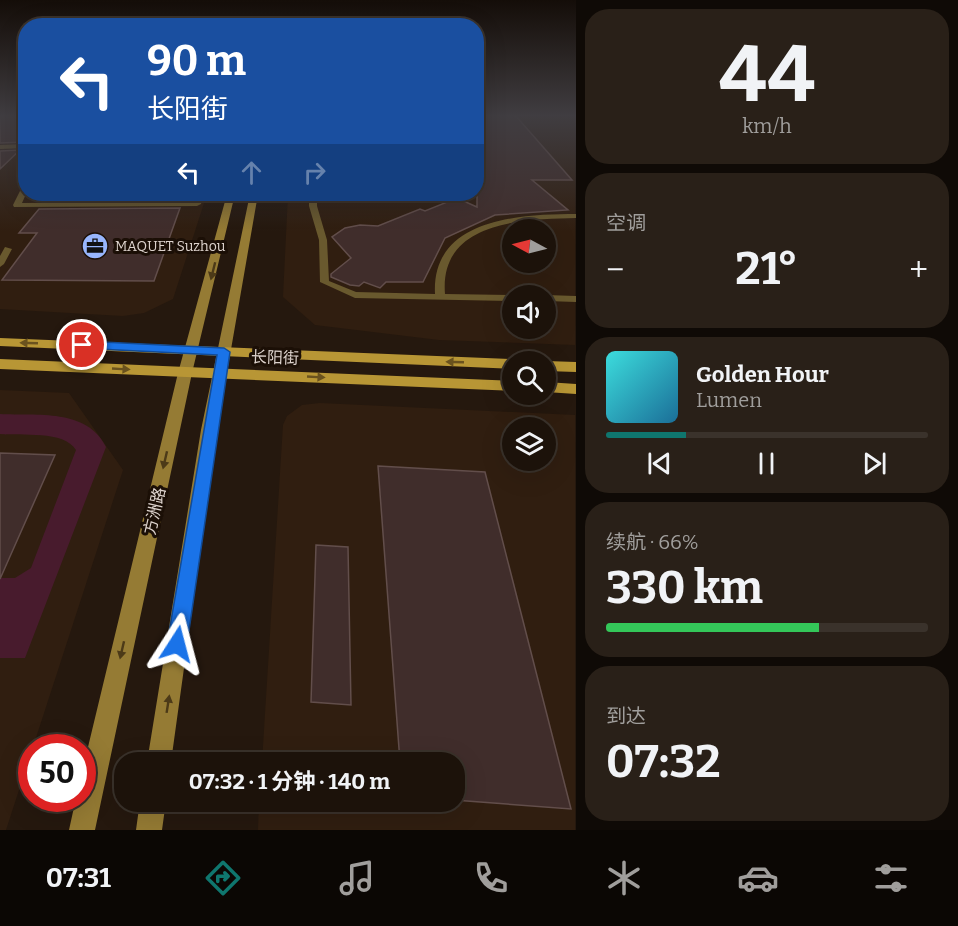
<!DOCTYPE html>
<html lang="zh">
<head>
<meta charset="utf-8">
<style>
	body { margin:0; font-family:Bitter,"Noto Sans SC",serif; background:#292018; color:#f1f3f6; height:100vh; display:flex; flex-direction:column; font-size:22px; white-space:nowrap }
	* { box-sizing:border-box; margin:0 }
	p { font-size:20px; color:#a09e9c }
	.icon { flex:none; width:33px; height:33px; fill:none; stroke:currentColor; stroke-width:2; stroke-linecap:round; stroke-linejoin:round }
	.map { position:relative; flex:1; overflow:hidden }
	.side { display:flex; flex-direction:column; gap:9px; padding:9px; background:#0f0a06; width:382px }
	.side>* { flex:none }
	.banner { position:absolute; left:18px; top:18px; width:466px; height:183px; border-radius:24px; box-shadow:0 6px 24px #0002,0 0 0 2px #3a322b; background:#1a4fa0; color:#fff; overflow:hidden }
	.needle { width:39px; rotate:277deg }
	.buttons { position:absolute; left:502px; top:219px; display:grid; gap:12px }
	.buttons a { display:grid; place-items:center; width:54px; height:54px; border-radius:50%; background:#1c120a; box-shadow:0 6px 24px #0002,0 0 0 2px #3a322b; font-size:30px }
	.speed { position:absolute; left:18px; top:734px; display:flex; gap:12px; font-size:30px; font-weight:700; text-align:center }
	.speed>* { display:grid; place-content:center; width:78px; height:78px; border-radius:50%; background:#1c120a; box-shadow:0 6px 24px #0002,0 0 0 2px #3a322b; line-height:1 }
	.speed .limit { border:9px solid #d22; background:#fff; color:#111 }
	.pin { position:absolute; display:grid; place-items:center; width:51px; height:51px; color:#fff; margin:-26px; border:3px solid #fff; border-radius:50%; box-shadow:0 2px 6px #0007 }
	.me { position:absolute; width:66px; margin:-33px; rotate:9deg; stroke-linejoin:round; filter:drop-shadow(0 0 4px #0008) }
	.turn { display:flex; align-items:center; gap:21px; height:126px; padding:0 30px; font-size:27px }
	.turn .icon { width:78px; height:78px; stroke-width:2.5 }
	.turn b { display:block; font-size:42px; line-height:51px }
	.lanes { display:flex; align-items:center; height:57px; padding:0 30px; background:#0003; justify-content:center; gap:30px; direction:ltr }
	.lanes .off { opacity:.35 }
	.big { font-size:45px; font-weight:700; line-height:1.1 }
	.side .widget { flex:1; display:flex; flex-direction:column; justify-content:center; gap:9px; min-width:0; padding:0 21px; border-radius:24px; background:#292018 }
	.side .dial { align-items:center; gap:0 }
	.dial b { font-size:78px; line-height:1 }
	.song { display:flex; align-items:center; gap:18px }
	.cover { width:72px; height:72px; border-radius:9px; background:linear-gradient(135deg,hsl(180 70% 55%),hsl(200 70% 35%)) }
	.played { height:6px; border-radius:3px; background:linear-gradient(90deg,#0f766e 25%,#3a322b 25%) }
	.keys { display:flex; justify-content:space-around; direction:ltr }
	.heat { display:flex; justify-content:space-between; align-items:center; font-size:33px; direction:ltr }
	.charge { height:9px; border-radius:4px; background:linear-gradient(90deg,#34c759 66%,#3a322b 0) }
	.trip { position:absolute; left:114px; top:752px; width:351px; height:60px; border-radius:24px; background:#1c120a; box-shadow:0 6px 24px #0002,0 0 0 2px #3a322b; font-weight:700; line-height:60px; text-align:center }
	.tabs { display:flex; height:96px; justify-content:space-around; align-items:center; background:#0b0704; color:#a09e9c }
	.tabs .icon { width:42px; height:42px }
	.tabs .active { color:#0f766e }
	.tabs b { font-size:27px; color:#f1f3f6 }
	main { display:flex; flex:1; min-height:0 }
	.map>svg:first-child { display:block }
	.built { fill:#301e10; fill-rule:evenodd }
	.green { fill:#481b2d }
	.building { fill:#402d2b; stroke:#624e4b; stroke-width:1.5 }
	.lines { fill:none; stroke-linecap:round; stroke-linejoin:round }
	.service { fill:#69592e; fill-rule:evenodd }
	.secondary { fill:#957b34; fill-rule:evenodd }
	.primary { fill:#b89635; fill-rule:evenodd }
	.oneway { fill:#4c3a18 }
	.oneway2 { fill:#6a521e }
	.route { fill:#1a73e8; stroke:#114b97; stroke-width:1.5 }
	.labels { text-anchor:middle; stroke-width:6; stroke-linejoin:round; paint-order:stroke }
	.far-poi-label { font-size:14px; fill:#ddd3cd; stroke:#1b0f06; text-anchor:start }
	.street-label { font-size:16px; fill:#ddd3cd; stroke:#1b0f06 }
</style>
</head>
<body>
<main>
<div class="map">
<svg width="576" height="830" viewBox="0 0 576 830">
	<rect width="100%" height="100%" fill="#25180e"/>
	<!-- built -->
	<path class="built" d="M0,115H25L26,194H207L173,299L144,313L123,316L0,309Z
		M477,115H575V345L439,340L315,325L283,297L288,194H477ZM513,230H546V262H513ZM513,296H546V328H513Z
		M0,390L69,393L123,470L6,830H0Z
		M320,403L575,415V830H258L259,801H454V762H262L283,425L287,416L302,405ZM513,428H546V460H513Z"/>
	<!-- green -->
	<path class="green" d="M0,414C37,416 87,408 106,447L25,658H0V578H15L31,568L76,450C64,430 21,436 0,434Z"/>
	<!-- building -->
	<path class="building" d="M0,115H26V142L0,143Z
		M477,115H515L572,180H532L568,210L495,215L445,238L423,282H386L380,288L364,282L359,286L350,285L331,277V274L351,258L332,237L345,228L360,225L378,226L420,209L425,211L457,198L477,207Z
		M20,150L0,169V151Z
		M51,194H186L184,200L45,201Z
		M180,208L154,281L2,280L37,233H19L39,209Z
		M0,453L55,455L0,579Z
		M378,466L485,472L571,809L454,800V762H400Z
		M316,545L348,547L351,705L311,702Z"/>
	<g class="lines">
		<!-- service -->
		<path class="service" d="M26,144V148L0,149V145Z
			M26,183V194L22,203L194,202L197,194H204L201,204L197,206L14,207L13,205L23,185Z
			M309,194H317V206L327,240L329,281L356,292L435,294C431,218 521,214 576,214V218C523,219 439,221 445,294L513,295V301L355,298L320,282L319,240L309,206Z
			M5,247L12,249L4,264L0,267V256Z
			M546,295L576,296V302L546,301Z"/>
		<!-- secondary -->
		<path class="secondary" d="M227,194H235L192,373L95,830H69L76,798H82V772L178,373Z
			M250,194H258L217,430L171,762H147L201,430Z
			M140,801H166L162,830H136Z"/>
		<!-- primary -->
		<path class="primary" d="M0,338L513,359L518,362H513V369L0,346Z
			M0,359L513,381V391L0,369Z
			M546,361L576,362V372L546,371Z
			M546,382L576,384V394L546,392Z"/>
	</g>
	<!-- one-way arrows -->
	<defs><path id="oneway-solid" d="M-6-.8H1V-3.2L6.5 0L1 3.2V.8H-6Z" transform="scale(1.5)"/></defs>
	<g class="oneway">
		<use href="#oneway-solid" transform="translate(213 271) rotate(104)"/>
		<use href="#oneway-solid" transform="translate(165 460) rotate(103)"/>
		<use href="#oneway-solid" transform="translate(122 650) rotate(103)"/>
		<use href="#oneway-solid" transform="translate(168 704) rotate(-81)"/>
	</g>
	<g class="oneway2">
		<use href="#oneway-solid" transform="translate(29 343) rotate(-178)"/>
		<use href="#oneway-solid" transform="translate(455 362) rotate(-178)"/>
		<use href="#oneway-solid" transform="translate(121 369) rotate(3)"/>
		<use href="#oneway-solid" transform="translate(316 377) rotate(3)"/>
	</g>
	<!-- sky -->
	<linearGradient id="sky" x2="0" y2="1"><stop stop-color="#140d08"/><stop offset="0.5" stop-color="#403d41"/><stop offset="1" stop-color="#403d41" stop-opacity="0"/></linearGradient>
	<rect width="576" height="231" fill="url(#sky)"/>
	<!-- route -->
	<path class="route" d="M82,341L224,348L230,352L187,644L184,650L177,653L170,650L167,644L217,355L78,348L77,345Z"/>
	<!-- icons -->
	<defs>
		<symbol id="office-disc" viewBox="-11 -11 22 22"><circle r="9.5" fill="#98b6fd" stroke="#1b0f06"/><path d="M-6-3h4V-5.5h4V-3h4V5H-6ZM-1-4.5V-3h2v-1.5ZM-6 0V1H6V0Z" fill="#111"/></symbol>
	</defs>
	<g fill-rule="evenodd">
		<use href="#office-disc" x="80" y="231" width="30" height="30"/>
	</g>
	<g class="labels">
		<!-- far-poi labels -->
		<g class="far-poi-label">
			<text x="115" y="251">MAQUET Suzhou</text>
		</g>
		<!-- street labels -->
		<g class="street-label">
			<text transform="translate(275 357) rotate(2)" y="6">长阳街</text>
			<text transform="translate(154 511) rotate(-77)" y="6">方洲路</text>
		</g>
	</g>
</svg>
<div class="buttons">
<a><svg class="needle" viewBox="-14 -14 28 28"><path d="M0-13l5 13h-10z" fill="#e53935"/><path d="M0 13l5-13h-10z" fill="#a09e9c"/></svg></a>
<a><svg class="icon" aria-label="sound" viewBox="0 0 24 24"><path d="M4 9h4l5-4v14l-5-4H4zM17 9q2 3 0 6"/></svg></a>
<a><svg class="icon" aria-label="search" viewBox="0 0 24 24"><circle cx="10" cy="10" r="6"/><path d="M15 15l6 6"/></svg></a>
<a><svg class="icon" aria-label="layers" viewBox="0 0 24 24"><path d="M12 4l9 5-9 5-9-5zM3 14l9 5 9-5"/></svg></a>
</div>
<div class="speed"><div class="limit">50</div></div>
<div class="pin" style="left:82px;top:345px;background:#d93025"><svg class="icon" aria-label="arrive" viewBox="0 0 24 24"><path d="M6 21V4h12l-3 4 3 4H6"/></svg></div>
<svg class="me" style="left:177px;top:644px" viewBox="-20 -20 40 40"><path d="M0-17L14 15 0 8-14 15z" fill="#1a73e8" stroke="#fff" stroke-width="4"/></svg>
<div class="trip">07:32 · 1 分钟 · 140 m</div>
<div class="banner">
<div class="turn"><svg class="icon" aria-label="left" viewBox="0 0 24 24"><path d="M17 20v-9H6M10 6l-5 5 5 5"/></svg><div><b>90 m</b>长阳街</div></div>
<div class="lanes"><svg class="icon" aria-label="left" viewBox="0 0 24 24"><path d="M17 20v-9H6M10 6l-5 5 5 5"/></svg><svg class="icon off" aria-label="ahead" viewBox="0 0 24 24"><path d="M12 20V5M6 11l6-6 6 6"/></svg><svg class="icon off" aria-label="right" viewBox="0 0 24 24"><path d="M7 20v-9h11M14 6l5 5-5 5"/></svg></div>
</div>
</div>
<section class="side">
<div class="widget dial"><b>44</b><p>km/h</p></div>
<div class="widget"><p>空调</p>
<div class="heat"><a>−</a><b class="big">21°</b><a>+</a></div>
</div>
<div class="widget">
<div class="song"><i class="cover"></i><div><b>Golden Hour</b><p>Lumen</p></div></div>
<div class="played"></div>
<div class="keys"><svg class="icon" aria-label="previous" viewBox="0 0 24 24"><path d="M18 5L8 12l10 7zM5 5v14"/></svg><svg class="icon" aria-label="pause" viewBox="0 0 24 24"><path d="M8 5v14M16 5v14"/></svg><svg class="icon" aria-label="next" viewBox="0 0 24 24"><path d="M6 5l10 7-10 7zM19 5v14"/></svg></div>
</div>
<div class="widget"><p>续航 · 66%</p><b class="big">330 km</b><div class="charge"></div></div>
<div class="widget"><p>到达</p><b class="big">07:32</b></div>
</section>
</main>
<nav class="tabs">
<b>07:31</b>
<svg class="icon active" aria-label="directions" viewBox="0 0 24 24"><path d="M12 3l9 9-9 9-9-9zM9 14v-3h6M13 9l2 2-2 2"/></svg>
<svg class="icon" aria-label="music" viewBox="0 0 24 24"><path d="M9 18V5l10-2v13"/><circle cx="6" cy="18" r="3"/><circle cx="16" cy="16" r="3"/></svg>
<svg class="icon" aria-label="phone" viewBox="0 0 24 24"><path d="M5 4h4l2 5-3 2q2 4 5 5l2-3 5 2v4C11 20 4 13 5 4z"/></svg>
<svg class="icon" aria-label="climate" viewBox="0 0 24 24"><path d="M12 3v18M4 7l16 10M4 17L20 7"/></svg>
<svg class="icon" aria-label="car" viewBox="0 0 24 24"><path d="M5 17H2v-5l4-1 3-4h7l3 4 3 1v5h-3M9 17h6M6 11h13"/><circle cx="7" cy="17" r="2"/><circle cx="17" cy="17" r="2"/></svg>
<svg class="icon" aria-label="filters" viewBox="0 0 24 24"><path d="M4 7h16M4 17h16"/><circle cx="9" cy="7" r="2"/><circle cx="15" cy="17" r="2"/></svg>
</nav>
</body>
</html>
